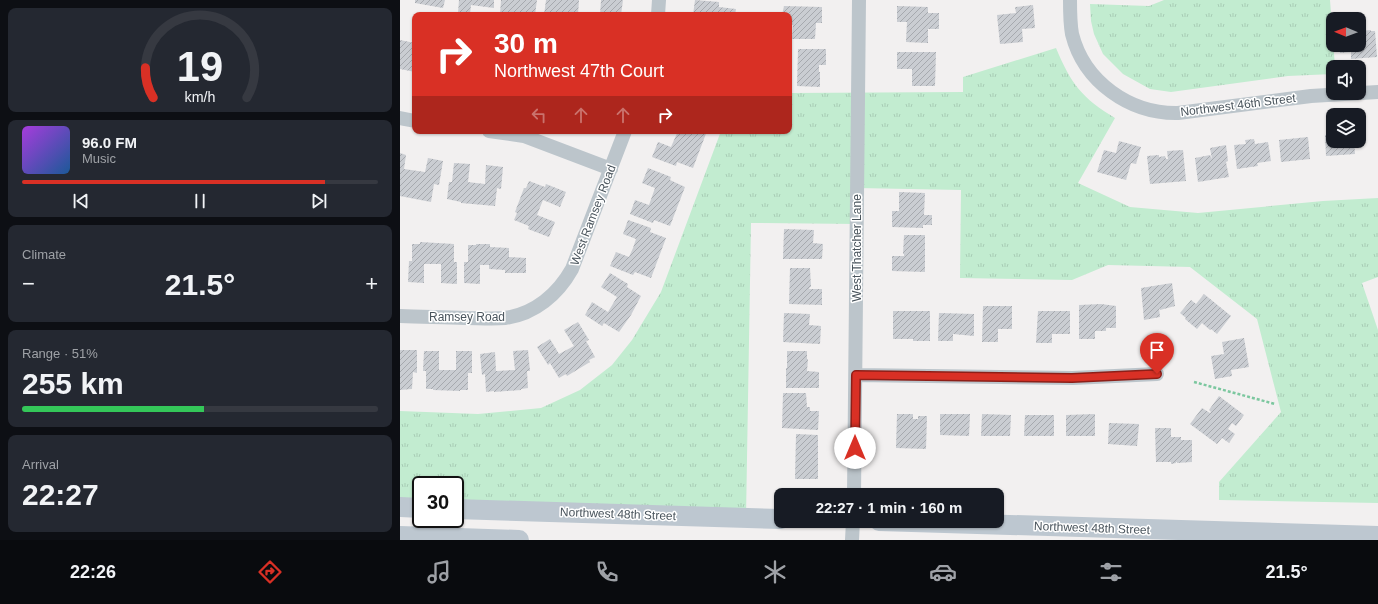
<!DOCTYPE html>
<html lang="en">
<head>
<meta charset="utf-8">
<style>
	body { margin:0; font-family:Arial,sans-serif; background:#242831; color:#f1f3f6; height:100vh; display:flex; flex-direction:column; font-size:15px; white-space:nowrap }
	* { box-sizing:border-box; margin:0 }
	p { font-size:13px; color:#9ea1a6 }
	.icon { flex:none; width:22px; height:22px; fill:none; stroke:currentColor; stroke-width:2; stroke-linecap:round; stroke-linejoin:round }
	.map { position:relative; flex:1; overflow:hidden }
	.sheet { display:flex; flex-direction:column; gap:8px; padding:8px; background:#0d0f14; width:400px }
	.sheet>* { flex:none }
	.top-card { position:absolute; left:12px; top:12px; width:380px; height:122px; border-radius:8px; box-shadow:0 1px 3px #0004; background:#d93025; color:#fff; overflow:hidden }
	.needle { width:26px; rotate:271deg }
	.tools { position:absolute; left:926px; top:12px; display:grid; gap:8px }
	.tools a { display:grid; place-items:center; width:40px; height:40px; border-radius:8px; background:#171b24; box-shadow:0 1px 3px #0004; font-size:20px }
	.speed { position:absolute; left:12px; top:476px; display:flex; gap:8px; font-size:20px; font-weight:700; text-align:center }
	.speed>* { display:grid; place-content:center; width:52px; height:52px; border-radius:50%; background:#171b24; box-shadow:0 1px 3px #0004; line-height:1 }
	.speed .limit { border:2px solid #111; border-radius:6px; background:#fff; color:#111 }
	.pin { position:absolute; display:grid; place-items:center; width:34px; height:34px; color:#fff; margin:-41px -17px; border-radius:50% 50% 50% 0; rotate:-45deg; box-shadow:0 0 4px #0007 }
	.pin .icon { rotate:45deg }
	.me { position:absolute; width:44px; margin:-22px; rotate:0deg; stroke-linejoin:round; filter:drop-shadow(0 0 3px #0008) }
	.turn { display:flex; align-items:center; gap:14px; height:84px; padding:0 16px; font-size:18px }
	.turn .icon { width:52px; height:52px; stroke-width:2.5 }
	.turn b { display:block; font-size:28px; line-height:34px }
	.lanes { display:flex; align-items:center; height:38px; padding:0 16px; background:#0003; justify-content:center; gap:20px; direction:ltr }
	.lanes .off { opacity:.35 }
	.big { font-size:30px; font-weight:700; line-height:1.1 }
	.sheet .tile { flex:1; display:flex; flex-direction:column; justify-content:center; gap:6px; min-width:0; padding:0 14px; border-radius:8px; background:#242831 }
	.sheet .dial { align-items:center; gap:0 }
	.dial svg { height:104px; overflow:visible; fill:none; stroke:#363941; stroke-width:7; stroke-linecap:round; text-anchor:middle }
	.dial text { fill:#f1f3f6; stroke:none }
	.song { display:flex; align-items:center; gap:12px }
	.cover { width:48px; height:48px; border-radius:6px; background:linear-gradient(135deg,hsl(280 70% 55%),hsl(210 70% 35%)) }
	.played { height:4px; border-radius:2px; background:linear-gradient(90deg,#d93025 85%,#363941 85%) }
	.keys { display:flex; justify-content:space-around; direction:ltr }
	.heat { display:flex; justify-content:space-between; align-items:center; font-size:22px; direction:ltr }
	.charge { height:6px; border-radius:3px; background:linear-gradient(90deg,#34c759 51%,#363941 0) }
	.trip { position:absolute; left:374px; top:488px; width:230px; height:40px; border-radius:8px; background:#171b24; box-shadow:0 1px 3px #0004; font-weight:700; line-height:40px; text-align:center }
	.tabs { display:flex; height:64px; justify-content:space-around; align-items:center; background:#090b0e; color:#9ea1a6 }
	.tabs .icon { width:28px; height:28px }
	.tabs .on { color:#d93025 }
	.tabs b { font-size:18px; color:#f1f3f6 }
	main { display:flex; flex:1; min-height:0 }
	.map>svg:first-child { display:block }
	.park { fill:url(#park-tufts) }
	.building { fill:url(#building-hatch) }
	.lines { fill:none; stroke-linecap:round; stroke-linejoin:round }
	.path { stroke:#7cc79f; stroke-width:2.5; stroke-dasharray:3 2; stroke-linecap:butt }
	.street { stroke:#bcc5cb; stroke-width:14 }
	.secondary { stroke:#bdc7d0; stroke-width:20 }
	.route-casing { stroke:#8d1f18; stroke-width:10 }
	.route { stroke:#d93025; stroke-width:7 }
	.labels { text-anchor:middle; stroke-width:3; stroke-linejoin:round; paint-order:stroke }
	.street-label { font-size:12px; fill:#49545c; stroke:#fff }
</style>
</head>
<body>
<main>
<section class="sheet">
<div class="tile dial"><svg viewBox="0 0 100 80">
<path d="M14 69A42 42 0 1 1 86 69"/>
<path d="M14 69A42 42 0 0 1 8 46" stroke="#d93025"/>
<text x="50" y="56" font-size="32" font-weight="700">19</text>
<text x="50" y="72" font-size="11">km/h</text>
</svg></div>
<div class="tile">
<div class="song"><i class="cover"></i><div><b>96.0 FM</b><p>Music</p></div></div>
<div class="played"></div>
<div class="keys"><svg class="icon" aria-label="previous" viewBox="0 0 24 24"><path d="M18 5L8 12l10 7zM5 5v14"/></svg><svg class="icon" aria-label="pause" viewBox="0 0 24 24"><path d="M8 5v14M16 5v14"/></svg><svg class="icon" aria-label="next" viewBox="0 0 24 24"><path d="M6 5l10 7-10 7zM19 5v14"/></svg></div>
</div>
<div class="tile"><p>Climate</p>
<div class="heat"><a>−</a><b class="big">21.5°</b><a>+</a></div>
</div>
<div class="tile"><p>Range · 51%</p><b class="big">255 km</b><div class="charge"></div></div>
<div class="tile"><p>Arrival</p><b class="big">22:27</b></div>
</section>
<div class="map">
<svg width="978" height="540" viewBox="0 0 978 540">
	<defs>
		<pattern id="park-tufts" width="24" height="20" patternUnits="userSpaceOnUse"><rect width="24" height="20" fill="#c2ecd0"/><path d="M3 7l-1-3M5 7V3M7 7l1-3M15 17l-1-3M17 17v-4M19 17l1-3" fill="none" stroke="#a8ccb5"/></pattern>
		<pattern id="building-hatch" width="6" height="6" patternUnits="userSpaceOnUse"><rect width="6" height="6" fill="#cacdd2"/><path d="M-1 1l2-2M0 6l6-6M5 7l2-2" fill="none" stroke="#a6a9ae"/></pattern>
	</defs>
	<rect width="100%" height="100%" fill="#f2f0f0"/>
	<!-- park -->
	<path class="park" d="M764,0H930L935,67H933V74L888,76L771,92L750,89L723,74L703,54L694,34L691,21L690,4L749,6Z
		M656,48C671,84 682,98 715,118L678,183L730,207L798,213L923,201L978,198V277L962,283L978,330V503L819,500V482L881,412L857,319L790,267L708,265L672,280L560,278L561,190L457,188V224L351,223L346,518L55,509V485H21V508L0,507V411L78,414L141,408L180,390L212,365L232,340L261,292L321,131H389V93L563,92V77Z"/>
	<!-- building -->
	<path class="building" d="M15,0H45L43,8L15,3Z
		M59,0H94V8L71,5L70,14L58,13Z
		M101,0H137L135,15L100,14Z
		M146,0H179L178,15H144Z
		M201,0H223L221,15H200Z
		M295,0L319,2V7L336,9L335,15H293Z
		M633,5L635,28L622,29L623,42L600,44L597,15L616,13L615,7Z
		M384,6L422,7V23H416L415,39H392L393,25H389V15H382Z
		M497,6L528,7V13H539V29H528V43L506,42L507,22H497Z
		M971,30V31H975L977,57L951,59V52L940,53L939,45H959V31Z
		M0,40L15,43V72L0,69Z
		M398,49H426V65H419V72H420V87L397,86Z
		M497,52H536L535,86H512V69H497Z
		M14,74H15V87L12,86Z
		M278,131H307L293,168L277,162L276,166L252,157L258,142L271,147Z
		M933,134V141H954L955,154L926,156L925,135Z
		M908,137L910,159L881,162L879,140Z
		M854,139L855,144L868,142L871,161L857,163L858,166L837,169L834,145L846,144L845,140Z
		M719,141L741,147L736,164L731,163L726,180L697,172L704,150L716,153Z
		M826,145L828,161L826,162L829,177L798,182L795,158L810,155L812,159L810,148Z
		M783,150L786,181L750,184L747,156L759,155V157L765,156L766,159H768L767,151Z
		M0,153L6,155L4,169L25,172L28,158L43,161L39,185L34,184L31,202L0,196Z
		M54,163L70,164L68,182L76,183L85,184L86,165L103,167L101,189L97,188L95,206L61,203V202L47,199L49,182H52Z
		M248,168L271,177L270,180L285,187L270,226L254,220L253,223L230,214L235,200L249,205L255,188L242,183Z
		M129,181L145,187L146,184L166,192L160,207L143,200L137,215L155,222L149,237L128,229L129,226L114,220L117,213L115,212L124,188H126Z
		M499,192L525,193L524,215H532V225H523V228L492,227V211H499Z
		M228,220L251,228L250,232L266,238L251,278L235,272L233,275L210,266L216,252L229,257L233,248L236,239L223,234Z
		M384,229L414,230L413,243L423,244L422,259H383Z
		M504,235H525V272L492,271V256H504V254H503Z
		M20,242L54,244V262H57V284L41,283V264H24V283L8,282L9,261H12V244H20Z
		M76,244H90V247L109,248V257L126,258V273H105V270L89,269V265H80V284L64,283V262H68V245H76Z
		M390,268H410L411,287H410L409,289H422V305L389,304Z
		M210,273L228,284L227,287L241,296L231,315L219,332L204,323L202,326L185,315L192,302L208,312L217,297L201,287Z
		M772,283L775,306L760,310L759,308L760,317L744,320L741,288Z
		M804,294L831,316L817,334L811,329L810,330L802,323L797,329L785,319L786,318L780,313L791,300L796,304Z
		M701,304L716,306V328H706V331H695V339H679V305Z
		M583,306H612V329H598V342H582Z
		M493,311H530V341H513V339H493Z
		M638,311H670V334H652V343H636Z
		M384,313L410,314L409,325L421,326L420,344L383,342Z
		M539,313L574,314V336L553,334V341H538Z
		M178,322L189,340L186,341L195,357L189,360L190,362L167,376L166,374L159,378L150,363L148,365L137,347L150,339L159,354L174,346L164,330Z
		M844,338L849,367L831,370L832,376L815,379L811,356L824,354L822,342Z
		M0,350H17V373L13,372L12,389L0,390Z
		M128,350L130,371H127L128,388L121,389V390L94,392V391L86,392L85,374L82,375L80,354L95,352L96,371L115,370L113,351Z
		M24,351H39V370H56V351H72V373H68V390H60V391L33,390V389H26V371H23Z
		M387,351H407V359H408L407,371L419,372V388H386V368H387Z
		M383,393H406L407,407H410V411H419L418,430L382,428Z
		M819,396L844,415L836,426L832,423L828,429L835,434L829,443L822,438L817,444L790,424L802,408L810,413L811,412L809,410Z
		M497,414H513V419H518V416H527L526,449L496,448Z
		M540,414H570L569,436L540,435Z
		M582,414L611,415L610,436H581Z
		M695,414V436H666V415Z
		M625,415H654V436H624Z
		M709,423L739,424L737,446L708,444Z
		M755,428H771V437H781V440H792V462L777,463V462H776V463L771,464V462H756Z
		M396,434L418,435V479H395Z"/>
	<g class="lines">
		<!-- path -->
		<path class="path" d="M794,382L875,404"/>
		<!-- street -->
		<path class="street" d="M670,0C670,11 670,23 672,34C684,82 730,114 778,113L911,96L978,92
			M258,15L259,0
			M0,118L15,121
			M89,131L124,136L211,169
			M0,316C22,317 43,317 65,318C78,318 92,319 105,318C135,314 158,294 172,269L225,131
			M456,375L673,378L757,374
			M454,495L459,0
			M452,540L453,521"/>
		<!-- secondary -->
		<path class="secondary" d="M0,507L21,508
			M55,509L381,519
			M479,521L978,536
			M0,536L119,540"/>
	</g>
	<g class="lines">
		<defs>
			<path id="route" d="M455,448L456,375L672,378L757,374"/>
		</defs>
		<!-- route casing -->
		<use href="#route" class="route-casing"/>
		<!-- route -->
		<use href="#route" class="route"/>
	</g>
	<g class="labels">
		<!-- street labels -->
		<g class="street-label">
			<text transform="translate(838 105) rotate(-7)" y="4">Northwest 46th Street</text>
			<text transform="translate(193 215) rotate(-69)" y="4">West Ramsey Road</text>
			<text transform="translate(457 248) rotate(-90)" y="4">West Thatcher Lane</text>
			<text x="67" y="321">Ramsey Road</text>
			<text transform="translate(218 514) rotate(2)" y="4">Northwest 48th Street</text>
			<text transform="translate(692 528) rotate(2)" y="4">Northwest 48th Street</text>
		</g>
	</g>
</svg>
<div class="tools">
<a><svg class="needle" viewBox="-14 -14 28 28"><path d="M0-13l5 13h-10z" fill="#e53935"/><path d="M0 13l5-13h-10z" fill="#9ea1a6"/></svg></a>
<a><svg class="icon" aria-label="sound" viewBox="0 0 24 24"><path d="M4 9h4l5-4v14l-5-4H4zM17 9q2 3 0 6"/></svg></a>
<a><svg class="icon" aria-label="layers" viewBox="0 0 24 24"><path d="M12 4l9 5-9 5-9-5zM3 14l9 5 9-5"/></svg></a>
</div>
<div class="speed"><div class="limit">30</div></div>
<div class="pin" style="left:757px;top:374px;background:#d93025"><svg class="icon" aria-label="arrive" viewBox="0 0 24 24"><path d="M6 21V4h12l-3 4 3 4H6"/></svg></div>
<svg class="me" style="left:455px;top:448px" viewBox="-20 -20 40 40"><circle r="19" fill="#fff"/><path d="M0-13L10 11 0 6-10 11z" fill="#d93025"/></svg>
<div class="trip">22:27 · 1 min · 160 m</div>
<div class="top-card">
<div class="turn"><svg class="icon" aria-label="right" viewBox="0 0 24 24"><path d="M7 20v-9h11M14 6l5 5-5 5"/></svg><div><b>30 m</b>Northwest 47th Court</div></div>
<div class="lanes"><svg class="icon off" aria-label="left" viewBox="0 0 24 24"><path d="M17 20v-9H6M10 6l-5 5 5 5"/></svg><svg class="icon off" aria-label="ahead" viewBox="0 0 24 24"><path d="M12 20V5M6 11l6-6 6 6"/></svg><svg class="icon off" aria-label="ahead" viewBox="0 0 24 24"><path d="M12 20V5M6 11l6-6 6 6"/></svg><svg class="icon" aria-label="right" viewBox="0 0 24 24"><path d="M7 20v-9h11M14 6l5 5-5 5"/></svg></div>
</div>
</div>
</main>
<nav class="tabs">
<b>22:26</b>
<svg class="icon on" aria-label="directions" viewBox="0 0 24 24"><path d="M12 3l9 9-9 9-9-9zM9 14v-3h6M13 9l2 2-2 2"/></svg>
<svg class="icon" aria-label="music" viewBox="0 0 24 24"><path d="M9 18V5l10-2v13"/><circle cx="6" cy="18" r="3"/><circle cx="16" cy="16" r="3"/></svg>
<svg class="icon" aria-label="phone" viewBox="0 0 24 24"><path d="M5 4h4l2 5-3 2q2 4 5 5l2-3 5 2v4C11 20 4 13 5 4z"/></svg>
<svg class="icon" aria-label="climate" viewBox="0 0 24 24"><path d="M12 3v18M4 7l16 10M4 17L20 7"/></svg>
<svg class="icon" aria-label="car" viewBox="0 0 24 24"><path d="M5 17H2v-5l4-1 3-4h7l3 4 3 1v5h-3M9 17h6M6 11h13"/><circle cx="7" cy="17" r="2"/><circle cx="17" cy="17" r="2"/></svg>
<svg class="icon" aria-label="filters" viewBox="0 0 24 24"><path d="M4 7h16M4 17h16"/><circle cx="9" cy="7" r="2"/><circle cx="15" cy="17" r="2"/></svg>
<b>21.5°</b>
</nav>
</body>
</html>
